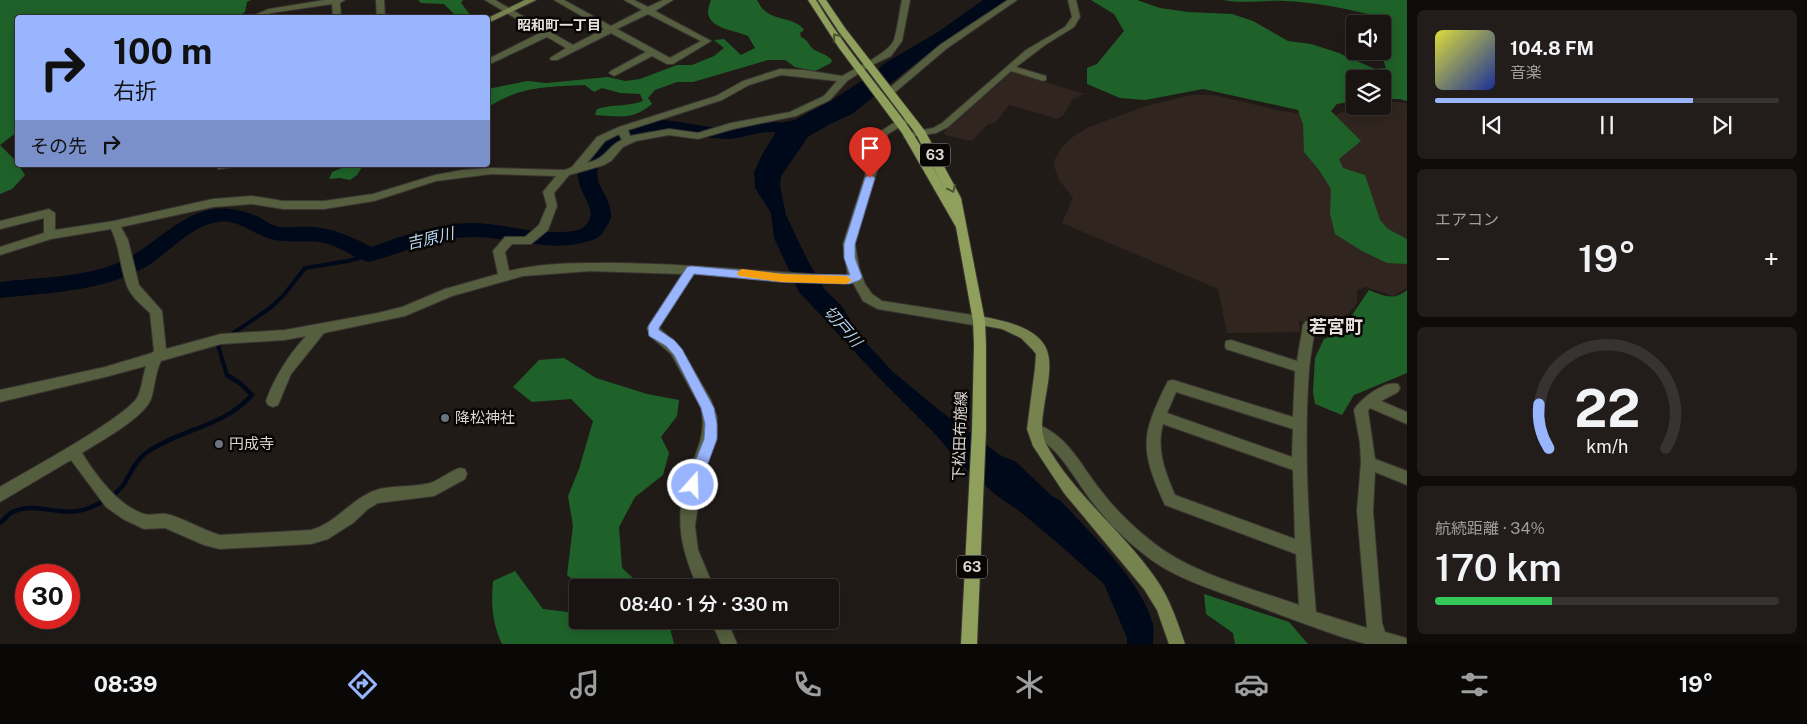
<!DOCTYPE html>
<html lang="ja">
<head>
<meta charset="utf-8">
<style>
	body { margin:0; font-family:"Public Sans","Noto Sans JP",sans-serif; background:#221d1b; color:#f1f3f6; height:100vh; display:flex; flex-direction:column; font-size:19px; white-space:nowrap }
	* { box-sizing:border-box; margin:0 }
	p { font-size:16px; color:#9f9e9f }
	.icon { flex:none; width:28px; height:28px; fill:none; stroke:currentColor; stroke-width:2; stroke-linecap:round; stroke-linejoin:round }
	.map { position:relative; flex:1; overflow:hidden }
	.sheet { display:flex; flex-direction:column; gap:10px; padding:10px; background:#0e0b0a; width:400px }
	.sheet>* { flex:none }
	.hud { position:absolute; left:15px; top:15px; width:475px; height:152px; border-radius:5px; box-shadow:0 2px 12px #0003,0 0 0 1px #373332; background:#98b5fd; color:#111; overflow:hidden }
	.fabs { position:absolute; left:1346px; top:15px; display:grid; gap:10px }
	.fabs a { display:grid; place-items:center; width:45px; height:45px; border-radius:5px; background:#191412; box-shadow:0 2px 12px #0003,0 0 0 1px #373332; font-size:25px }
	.speed { position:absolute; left:15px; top:564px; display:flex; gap:10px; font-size:25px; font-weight:700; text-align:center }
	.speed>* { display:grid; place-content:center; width:65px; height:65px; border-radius:50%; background:#191412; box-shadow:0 2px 12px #0003,0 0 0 1px #373332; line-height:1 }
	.speed .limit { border:8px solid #d22; background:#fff; color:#111 }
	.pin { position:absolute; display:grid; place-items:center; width:42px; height:42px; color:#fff; margin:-51px -21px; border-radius:50% 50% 50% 0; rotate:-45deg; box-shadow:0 0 5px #0007 }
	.pin .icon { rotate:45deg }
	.me { position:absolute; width:55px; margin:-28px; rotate:20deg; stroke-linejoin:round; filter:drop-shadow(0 0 4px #0008) }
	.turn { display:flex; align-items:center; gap:18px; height:105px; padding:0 15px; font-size:22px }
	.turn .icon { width:65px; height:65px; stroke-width:2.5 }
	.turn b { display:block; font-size:35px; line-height:42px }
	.then { display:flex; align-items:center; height:48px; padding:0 15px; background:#0003; gap:10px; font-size:19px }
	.big { font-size:38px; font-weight:600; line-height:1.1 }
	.sheet .widget { flex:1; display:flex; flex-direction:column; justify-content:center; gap:8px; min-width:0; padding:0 18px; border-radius:8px; background:#221d1b }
	.sheet .dial { align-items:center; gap:0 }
	.dial svg { height:130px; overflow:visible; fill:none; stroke:#373332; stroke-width:7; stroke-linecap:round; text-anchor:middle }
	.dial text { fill:#f1f3f6; stroke:none }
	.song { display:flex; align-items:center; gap:15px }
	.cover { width:60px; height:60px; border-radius:8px; background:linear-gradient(135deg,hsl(60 70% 55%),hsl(230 70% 35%)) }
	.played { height:5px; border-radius:2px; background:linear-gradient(90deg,#98b5fd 75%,#373332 75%) }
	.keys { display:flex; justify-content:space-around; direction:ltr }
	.heat { display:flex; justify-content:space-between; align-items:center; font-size:28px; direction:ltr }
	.charge { height:8px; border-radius:4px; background:linear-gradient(90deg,#34c759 34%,#373332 0) }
	.trip { position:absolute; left:569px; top:579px; width:270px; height:50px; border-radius:5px; background:#191412; box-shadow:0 2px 12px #0003,0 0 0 1px #373332; font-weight:600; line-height:50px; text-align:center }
	.tabs { display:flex; height:80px; justify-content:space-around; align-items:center; background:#0a0807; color:#9f9e9f }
	.tabs .icon { width:35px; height:35px }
	.tabs .current { color:#98b5fd }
	.tabs b { font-size:22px; color:#f1f3f6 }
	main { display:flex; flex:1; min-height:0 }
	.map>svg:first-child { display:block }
	.built { fill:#30251f }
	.forest { fill:#1f6229 }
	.water { fill:#00091a }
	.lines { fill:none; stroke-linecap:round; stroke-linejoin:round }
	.stream-far1 { stroke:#00091a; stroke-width:4 }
	.stream { stroke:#00091a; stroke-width:4.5 }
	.river { fill:#00091a; fill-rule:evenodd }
	.street-casing { stroke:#3b3532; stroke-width:2 }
	.secondary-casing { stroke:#3b3532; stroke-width:2 }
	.primary-casing { stroke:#3b3532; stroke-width:2 }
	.street { fill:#555e3e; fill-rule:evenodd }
	.secondary { fill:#76834f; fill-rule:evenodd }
	.primary { fill:#8fa05c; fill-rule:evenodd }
	.oneway { stroke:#4c5330 }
	.route { fill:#98b5fd; stroke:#6376a4 }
	.slow { fill:#f59e0b }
	.worship-dot { fill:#6b7280; stroke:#080605; stroke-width:2 }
	.labels { text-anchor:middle; stroke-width:5; stroke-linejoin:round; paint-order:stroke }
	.far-neighbourhood-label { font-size:14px; font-weight:bold; fill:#e8e0dc; stroke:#080605 }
	.shield { fill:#080605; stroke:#9c9897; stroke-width:1 }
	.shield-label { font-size:14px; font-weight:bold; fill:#dbd7d5 }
	.poi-label { font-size:15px; fill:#dbd7d5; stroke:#080605; text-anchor:start }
	.street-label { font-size:15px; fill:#dbd7d5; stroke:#080605 }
	.water-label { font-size:16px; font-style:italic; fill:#b5d5f5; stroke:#080605 }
	.quarter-label { font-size:18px; font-weight:bold; fill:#e8e0dc; stroke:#080605 }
</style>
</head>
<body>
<main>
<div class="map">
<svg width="1407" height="644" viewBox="0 0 1407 644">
	<rect width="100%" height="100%" fill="#211b18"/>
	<!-- built -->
	<path class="built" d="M1012,72L1085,94L1073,99L1064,114L1058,119L1009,105L996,122L987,125L972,141L945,135L944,132Z
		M1191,95H1214L1277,110L1307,115L1332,116L1361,106H1382L1383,101H1384L1407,103V288L1394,296L1366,287L1357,290V303L1338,326L1299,321L1300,332L1227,333L1218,289L1062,223L1073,198L1059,180L1054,166L1055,159L1062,147L1074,136L1089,127L1146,106Z"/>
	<!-- forest -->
	<path class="forest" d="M0,0H251L247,2L245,12L237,17L18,18L17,132L0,145L17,162L25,175L12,189L0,194Z
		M418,0H463L461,3L472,17H454L455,15L444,4L421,3Z
		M711,0H757C759,3 761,8 764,10C775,21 795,17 804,30L800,33L801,37C808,40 808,44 813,49C819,53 825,53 832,60L831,63L815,71L795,67L785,60H768L693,82H677L655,90L648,98L652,104C631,121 620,116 595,115L597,109C612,104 628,107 643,101L640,94L620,93L602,88L594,92L585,85C547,87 521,86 488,107V89L527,81L547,83L608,77L625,81L640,79L677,65H692L714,56L724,48L714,40L724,39L741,55L755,48L748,36C735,30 709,29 708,12C708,8 710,3 711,0Z
		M1091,0H1137L1160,8L1188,12L1232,14L1253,21L1288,41L1311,44L1339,53L1375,69L1386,68L1380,51H1382V24H1377L1372,15C1343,8 1314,2 1284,1C1263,0 1243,4 1223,0H1407V101L1399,99H1383L1382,79H1355V101L1337,104L1331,111L1361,141L1339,159L1343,168L1365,175L1380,220L1388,229L1407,239V264L1387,263L1362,251L1335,234L1330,213L1331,189L1319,170L1304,152L1303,124L1298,110L1203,89L1145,100L1120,98L1087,84V68L1097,64L1124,31L1114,14Z
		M349,165H370L362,167L357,175L350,180L340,178L329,179L332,172Z
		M1369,290C1383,296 1394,301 1407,290V373L1354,395L1342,415L1315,404L1313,392L1315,358L1324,339L1340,333Z
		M564,358L596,378L647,394L679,400L677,416L661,437L669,453L663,475L635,497L619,527L622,568L643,587H581L567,575L573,526L568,496L579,469L593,421L571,399L532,402L513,387L539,360Z
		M515,571L543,609L568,612L577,598L578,620H666L670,628L674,644H502C492,623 491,603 493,581Z
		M1204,594L1289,622L1308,644H1235L1233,633L1206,614Z"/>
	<!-- water -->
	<path class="water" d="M983,0H1007L968,25L925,56L852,114L828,125L808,137L781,176L780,186L786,215L807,259L825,290L842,306L859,335L892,371L939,410L1000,455L1016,462L1052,496L1061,501C1090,533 1140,580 1152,621C1155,628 1153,637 1153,644H1127V638L1104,584L1061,546L1022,513L996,495L958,462L938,437L880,379L799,292L774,238L771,213L755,188L754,172L762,155L776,132L785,122L795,120L835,98L871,75L885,63L938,32Z"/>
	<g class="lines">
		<!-- stream-far1 -->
		<path class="stream-far1" d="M229,336L270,308L283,296L305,268L348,261L369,255
			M224,341L218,346L227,375L229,376"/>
		<!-- stream -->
		<path class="stream" d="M0,523C4,520 7,515 11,513C34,500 62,518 86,509C100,504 115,496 124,484C131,473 135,461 146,453C180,429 224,427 252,395L241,384L227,375"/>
		<!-- river -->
		<path class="river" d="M653,120C678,119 701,128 726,128C754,127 768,117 799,125L802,129L799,133C790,135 780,132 769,132C754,133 739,139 725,139C685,138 656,120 618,142C610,147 604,154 600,162C590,183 611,195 611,215C611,220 608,224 605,229C603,233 600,237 595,239C554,255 513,237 471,237C436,237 403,253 369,262C353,258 340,246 324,243C306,239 288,244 271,239C252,234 239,219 218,222C185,227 164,261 134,273C92,292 45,293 0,298V282C39,277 83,278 120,262C157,246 185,204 230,209C240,210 250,213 259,217C266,221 272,226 280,227C291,228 302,226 314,227C334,229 353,237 371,247C403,236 437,223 471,223C505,223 539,236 574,231C584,229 589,224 591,214C589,201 579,190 578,177C577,169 581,162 585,155C601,131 626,125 653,120Z"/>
		<defs>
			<path id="street" d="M325,0H345L340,3L341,18H333L332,4L271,13L260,18H247L269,9Z
				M376,0H384L385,18H377Z
				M485,0H495L573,45L604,29L554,0H564L611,26L642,10L624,0H634L648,7L663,0H673L655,11L711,41L673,64H667L652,56L614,76L609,73L611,71L646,52L611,33L557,60H551L550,58L566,48L547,37L488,65V59L540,33ZM648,14L701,41L670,58L617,29Z
				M902,0H910L902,41L891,56L872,65L847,81L830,100L796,116L733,129L698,139L669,135L636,141L623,147L611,161L604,165L569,175L554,193L557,206L548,230L531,244H512L505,252L509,271C544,262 584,263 619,263C696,264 772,273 848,276L843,244L879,132L897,121L912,118L917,121L915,123L903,125L888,134L855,244L859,267L865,284L872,294L882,301L979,316L983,318L985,321L983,324L979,326L878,309L863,301L853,283L782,282L694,274L659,328L676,343L683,352L711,400L717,417V435L701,483L695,526L698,550L714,588H698C680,547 674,518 688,475C696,452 707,433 701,408L671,354L650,336L647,328L682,274L591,271L523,276L452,296L405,316L324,333L291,374L278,405L273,407L268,405L266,401C275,376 288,356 306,336L285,340L221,344L161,361C155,373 155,387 151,399C144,418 99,442 82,453C96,475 117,505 144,514C151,516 159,513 166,514C182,517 202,530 220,535L311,530C335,523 347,504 369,493C389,483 414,489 433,482C442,478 450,471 460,468L465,469L467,474L465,479L434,496L378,503L368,509L353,523L328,539L311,544L220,549L204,545L165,528L144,529L123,519L106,507L71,460L0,502V487C25,472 129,416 138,396C142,387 143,375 146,366L105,377L0,402V390L105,367L152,353L154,351L150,313C142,305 131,297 127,286C120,267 120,247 111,229L51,239L0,255V247L44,233V218L0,229V221L49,209L55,213V230L114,221L213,199L252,196L283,201H324L373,194L435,175L463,170L491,168L565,170L572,167L597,137L619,127L716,96L743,81L780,69L804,70L842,76C856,68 889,53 894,40C898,27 899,13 902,0ZM781,75L837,81L824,96L790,112L731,123L698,133L669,129L630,136L628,130L722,100L749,85ZM619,134L622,140C606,147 608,158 587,163L605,141ZM491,174L556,176L543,192L547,206L539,225L525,237H505L493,251L498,274L445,289L402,307L378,313L285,330L221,334L166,349L162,311L139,285L128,240L121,227L213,207L252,204L283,209H324L374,201L436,181Z
				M1008,0H1017L946,49L893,94H887V90L940,45Z
				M1068,0H1076L1080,17L1074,27L1045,45L1016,67L1046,76V80L1043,81L1011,71L948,127L936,133L904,138V134L933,128L942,123L1026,50L1065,27L1072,17Z
				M218,165H234L233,167L218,169Z
				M1309,320L1313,322L1315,325C1314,340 1310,355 1309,370C1303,451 1309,531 1316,612L1367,628L1357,511L1361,463L1360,443L1354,410C1360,399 1385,380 1398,384L1400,388L1398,392L1381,401L1407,412V424L1370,408L1368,411L1375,459L1407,471V485L1375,472L1373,511L1382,623L1385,632L1406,638L1407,644H1366L1342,637C1307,625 1273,612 1238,599C1203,586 1169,576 1140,551C1121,536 1104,518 1090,499C1071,474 1059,446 1029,433L1027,429L1029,425L1034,423C1070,436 1079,464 1102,492C1116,510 1132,526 1150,540C1189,573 1251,588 1299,605L1296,554L1165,505C1139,448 1141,435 1168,381L1173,380L1293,417L1295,371L1226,349L1225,345L1226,341L1231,340L1297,361L1303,325L1305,322ZM1176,392L1293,429L1292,457L1167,413ZM1163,424L1293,470L1295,539L1175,495C1165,472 1156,449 1163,424Z
				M711,620H727L737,644H721Z"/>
			<path id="secondary" d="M525,0H536L488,23V18Z
				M979,316C1001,320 1042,327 1048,354C1052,370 1046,391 1044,407C1042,420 1040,431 1046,444C1074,495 1124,532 1156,579C1170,599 1177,621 1185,644H1169L1157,610L1144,589L1064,493L1033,446L1027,429L1035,368L1036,354L1032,349L1021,338L1002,329L975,324L973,321L975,318Z"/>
			<path id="primary" d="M808,0H816C841,43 873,79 902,118C921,144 936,172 951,201L916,134L839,32L818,0H826L845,28L925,131L961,198L985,321L986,345V430L977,644H961L972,430L974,345L973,321L956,227L902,133L839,48Z"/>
		</defs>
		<!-- street casing -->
		<use href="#street" class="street-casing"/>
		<!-- secondary casing -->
		<use href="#secondary" class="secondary-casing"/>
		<!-- primary casing -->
		<use href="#primary" class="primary-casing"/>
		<!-- street -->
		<use href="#street" class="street"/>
		<!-- secondary -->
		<use href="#secondary" class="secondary"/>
		<!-- primary -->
		<use href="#primary" class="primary"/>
	</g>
	<!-- one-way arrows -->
	<defs><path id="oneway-chevron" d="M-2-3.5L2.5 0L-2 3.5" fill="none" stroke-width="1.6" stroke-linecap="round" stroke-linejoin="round" transform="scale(1.25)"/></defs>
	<g class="oneway">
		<use href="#oneway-chevron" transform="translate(836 37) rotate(-128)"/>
		<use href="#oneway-chevron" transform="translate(952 189) rotate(64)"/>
	</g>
	<!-- route -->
	<path class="route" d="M870,174L875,178L855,244V258L862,277L860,280L849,284L782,282L694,274L659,328V330L674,340L682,349L714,408L717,424V439L700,485L698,489L693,491L688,489L686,485L704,439L705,424L701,408L674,355L666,346L649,336L648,328L649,325L687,267L691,266L782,274L850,275L844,258V244L865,178Z"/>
	<!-- slow -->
	<path class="slow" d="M742,269L782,274L846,276L852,280L846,284L782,282L739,276L737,273L739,271Z"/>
	<!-- markers -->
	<g class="worship-dot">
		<circle cx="445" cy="418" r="5"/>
		<circle cx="219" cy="444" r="5"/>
	</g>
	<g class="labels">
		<!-- far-neighbourhood labels -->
		<g class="far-neighbourhood-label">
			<text x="559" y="30">昭和町一丁目</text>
		</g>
		<!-- shield labels -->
		<g class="shield">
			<rect x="920" y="143.5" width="30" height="23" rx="4"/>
			<rect x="957" y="555.5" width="30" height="23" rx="4"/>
		</g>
		<g class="shield-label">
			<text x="935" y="160">63</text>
			<text x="972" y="572">63</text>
		</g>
		<!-- poi labels -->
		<g class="poi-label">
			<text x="455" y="423">降松神社</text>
			<text x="229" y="449">円成寺</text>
		</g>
		<!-- street labels -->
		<g class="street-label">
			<text transform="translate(960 436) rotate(-88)" y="5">下松田布施線</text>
		</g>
		<!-- water labels -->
		<g class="water-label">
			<text transform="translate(430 238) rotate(-13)" y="6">吉原川</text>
			<text transform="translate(843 326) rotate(49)" y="6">切戸川</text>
		</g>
		<!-- quarter labels -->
		<g class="quarter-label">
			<text x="1336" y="333">若宮町</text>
		</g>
	</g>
</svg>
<div class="fabs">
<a><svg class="icon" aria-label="sound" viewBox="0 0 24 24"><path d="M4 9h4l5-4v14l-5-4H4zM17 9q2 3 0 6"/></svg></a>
<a><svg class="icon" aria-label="layers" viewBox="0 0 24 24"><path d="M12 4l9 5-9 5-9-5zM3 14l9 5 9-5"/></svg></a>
</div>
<div class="speed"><div class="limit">30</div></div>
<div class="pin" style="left:870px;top:178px;background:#d93025"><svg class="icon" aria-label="arrive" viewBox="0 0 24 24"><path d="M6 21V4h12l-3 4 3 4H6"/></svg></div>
<svg class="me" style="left:693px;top:485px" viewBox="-20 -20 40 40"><circle r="17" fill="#98b5fd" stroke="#fff" stroke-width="3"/><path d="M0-11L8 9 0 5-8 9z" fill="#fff"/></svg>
<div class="trip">08:40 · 1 分 · 330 m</div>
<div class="hud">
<div class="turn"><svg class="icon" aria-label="right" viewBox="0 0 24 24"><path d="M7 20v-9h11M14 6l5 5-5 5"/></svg><div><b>100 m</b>右折</div></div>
<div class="then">その先<svg class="icon" aria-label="right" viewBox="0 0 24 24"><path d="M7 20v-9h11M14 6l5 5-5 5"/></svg></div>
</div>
</div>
<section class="sheet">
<div class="widget">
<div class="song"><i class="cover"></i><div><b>104.8 FM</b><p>音楽</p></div></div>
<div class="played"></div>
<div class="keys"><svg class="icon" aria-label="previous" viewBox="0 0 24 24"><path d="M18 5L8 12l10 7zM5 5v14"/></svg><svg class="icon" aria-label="pause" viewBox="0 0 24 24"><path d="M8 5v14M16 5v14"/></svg><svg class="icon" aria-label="next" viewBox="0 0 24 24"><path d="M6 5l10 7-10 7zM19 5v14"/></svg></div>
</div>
<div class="widget"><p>エアコン</p>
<div class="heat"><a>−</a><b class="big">19°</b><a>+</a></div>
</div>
<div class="widget dial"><svg viewBox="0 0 100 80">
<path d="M14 69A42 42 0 1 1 86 69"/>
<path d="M14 69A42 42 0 0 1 8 42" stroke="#98b5fd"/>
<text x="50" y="56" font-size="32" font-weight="700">22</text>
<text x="50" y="72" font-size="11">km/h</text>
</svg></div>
<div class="widget"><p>航続距離 · 34%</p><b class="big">170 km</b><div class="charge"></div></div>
</section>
</main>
<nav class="tabs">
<b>08:39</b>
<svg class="icon current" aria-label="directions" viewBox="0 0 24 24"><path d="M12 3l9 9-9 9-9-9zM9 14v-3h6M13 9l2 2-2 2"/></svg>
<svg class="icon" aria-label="music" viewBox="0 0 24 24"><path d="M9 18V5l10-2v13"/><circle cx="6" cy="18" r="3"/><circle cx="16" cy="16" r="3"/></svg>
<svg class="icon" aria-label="phone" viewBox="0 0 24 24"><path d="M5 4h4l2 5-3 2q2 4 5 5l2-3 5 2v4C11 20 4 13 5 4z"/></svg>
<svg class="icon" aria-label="climate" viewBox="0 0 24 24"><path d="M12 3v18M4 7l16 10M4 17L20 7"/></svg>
<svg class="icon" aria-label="car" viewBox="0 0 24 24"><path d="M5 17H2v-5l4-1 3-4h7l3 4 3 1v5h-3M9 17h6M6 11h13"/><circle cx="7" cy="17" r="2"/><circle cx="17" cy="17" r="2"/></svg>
<svg class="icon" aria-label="filters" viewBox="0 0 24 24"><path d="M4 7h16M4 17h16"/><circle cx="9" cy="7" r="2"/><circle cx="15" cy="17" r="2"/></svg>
<b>19°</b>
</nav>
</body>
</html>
